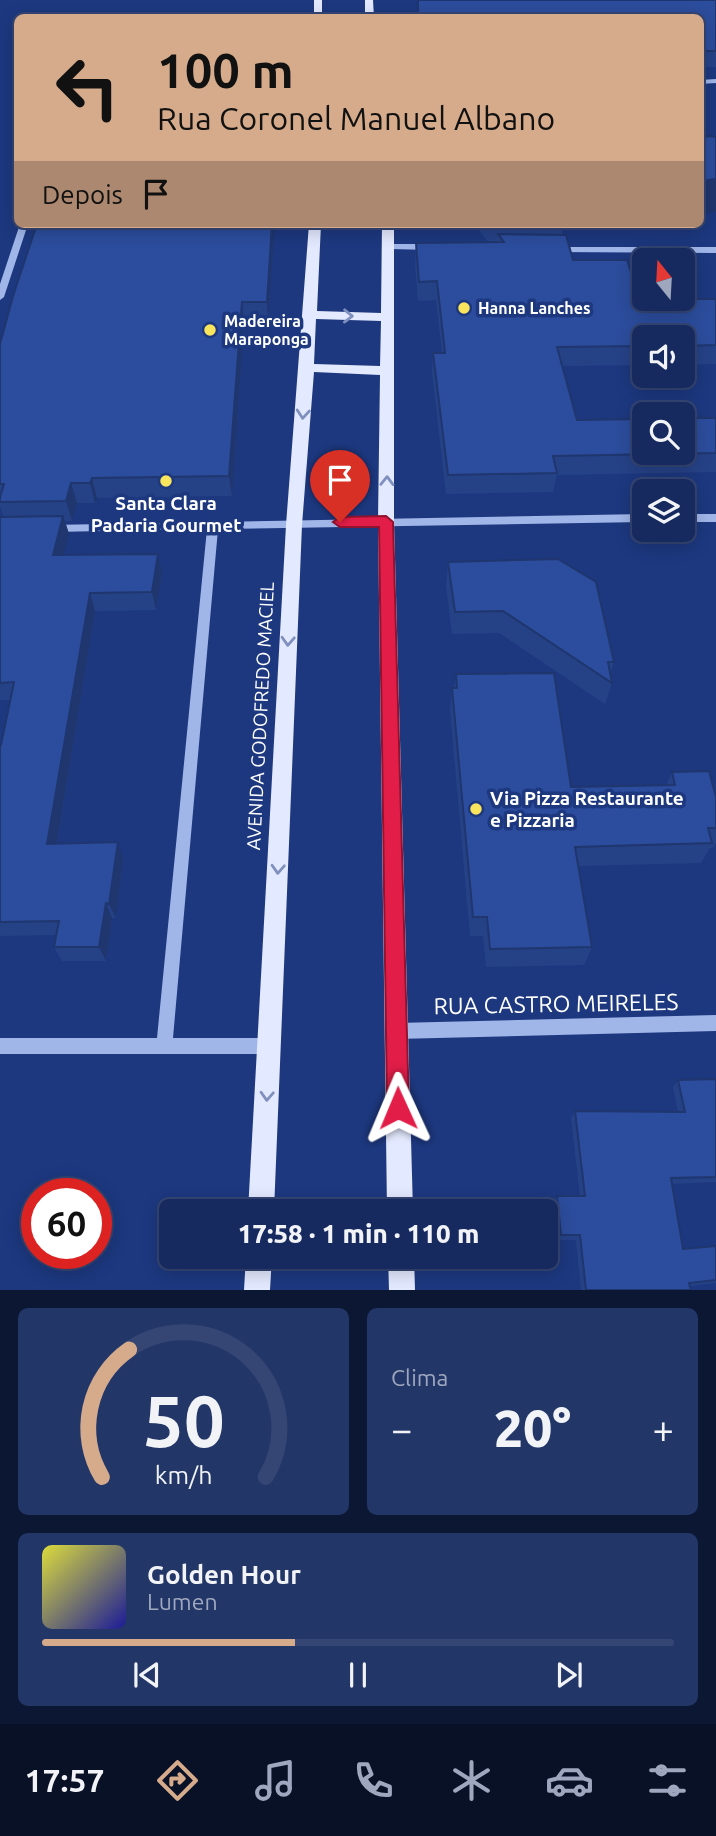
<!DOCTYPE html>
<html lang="pt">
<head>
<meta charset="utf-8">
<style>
	body { margin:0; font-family:Ubuntu,sans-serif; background:#233668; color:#f1f3f6; height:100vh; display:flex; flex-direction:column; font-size:26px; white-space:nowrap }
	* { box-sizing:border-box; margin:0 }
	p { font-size:23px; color:#9ea7bd }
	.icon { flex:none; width:38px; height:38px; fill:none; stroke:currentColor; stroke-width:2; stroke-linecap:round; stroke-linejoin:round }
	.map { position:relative; height:1290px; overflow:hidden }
	.side { display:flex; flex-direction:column; gap:18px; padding:18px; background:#0c1734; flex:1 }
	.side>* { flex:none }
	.hud { position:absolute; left:14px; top:14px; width:690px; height:214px; border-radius:10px; box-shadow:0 4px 18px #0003,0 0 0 2px #354674; background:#d6ab8b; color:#111; overflow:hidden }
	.needle { width:46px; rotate:342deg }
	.tools { position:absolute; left:632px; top:248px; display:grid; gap:14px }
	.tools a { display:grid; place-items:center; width:63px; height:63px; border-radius:10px; background:#162a5f; box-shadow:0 4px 18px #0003,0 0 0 2px #354674; font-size:35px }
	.speed { position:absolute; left:21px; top:1178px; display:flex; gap:14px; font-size:35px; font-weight:700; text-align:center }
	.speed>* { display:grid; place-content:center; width:91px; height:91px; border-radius:50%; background:#162a5f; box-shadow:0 4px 18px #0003,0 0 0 2px #354674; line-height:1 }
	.speed .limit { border:10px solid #d22; background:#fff; color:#111 }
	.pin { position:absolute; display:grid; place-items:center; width:60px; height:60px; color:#fff; margin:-72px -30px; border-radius:50% 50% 50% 0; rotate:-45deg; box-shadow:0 0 7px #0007 }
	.pin .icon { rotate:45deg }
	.me { position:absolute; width:77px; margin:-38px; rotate:359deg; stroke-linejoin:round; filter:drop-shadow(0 0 5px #0008) }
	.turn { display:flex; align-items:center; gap:24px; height:147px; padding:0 28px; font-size:32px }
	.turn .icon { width:91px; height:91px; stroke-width:2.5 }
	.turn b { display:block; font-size:49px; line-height:60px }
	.then { display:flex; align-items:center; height:66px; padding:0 28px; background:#0003; gap:14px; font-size:26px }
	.big { font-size:52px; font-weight:800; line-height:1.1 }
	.side .tile { flex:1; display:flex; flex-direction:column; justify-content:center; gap:10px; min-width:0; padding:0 24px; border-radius:10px; background:#233668 }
	.side .dial { align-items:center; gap:0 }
	.dial svg { height:182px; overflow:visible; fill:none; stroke:#354674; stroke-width:7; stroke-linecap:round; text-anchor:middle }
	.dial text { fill:#f1f3f6; stroke:none }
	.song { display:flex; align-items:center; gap:21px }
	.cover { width:84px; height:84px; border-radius:10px; background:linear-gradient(135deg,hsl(60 70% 55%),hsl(240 70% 35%)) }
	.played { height:7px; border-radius:4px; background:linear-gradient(90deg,#d6ab8b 40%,#354674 40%) }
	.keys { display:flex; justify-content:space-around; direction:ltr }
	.heat { display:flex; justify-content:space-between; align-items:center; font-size:38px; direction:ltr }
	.side .tiles { flex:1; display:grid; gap:18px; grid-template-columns:1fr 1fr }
	.tile:last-child { grid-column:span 2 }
	.trip { position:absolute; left:159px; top:1199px; width:399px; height:70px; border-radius:10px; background:#162a5f; box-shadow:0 4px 18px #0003,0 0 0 2px #354674; font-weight:800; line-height:70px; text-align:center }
	.tabs { display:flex; height:112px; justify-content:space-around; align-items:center; background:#091126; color:#9ea7bd }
	.tabs .icon { width:49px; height:49px }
	.tabs .active { color:#d6ab8b }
	.tabs b { font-size:32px; color:#f1f3f6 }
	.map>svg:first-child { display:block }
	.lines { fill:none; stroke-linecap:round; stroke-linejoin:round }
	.minor { fill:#a0b6e9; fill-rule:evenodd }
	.major { fill:#e3e9fe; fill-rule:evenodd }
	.wall { fill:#264287 }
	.shaded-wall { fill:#1f366e }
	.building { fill:#2c4d9d; stroke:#1f366e; stroke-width:2 }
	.oneway { stroke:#8090be }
	.route { fill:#e11d48; stroke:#92132f; stroke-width:2 }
	.poi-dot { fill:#f9e45e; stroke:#1d387f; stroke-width:2.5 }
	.labels { text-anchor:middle; stroke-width:7; stroke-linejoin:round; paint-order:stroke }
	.far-poi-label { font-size:16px; font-weight:bold; fill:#fff; stroke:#1d387f; text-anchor:start }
	.poi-label { font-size:19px; font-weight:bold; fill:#fff; stroke:#1d387f }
	.street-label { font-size:19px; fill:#fff; stroke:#1d387f }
	.near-street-label { font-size:23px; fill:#fff; stroke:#1d387f }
</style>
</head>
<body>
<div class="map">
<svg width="716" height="1290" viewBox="0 0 716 1290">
	<rect width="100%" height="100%" fill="#1d387f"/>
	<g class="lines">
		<!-- minor -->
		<path class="minor" d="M716,79V83L700,84V80Z
			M20,224H28L4,297L0,300V284Z
			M387,244H432L436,247L432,250L390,249L386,246Z
			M552,247H716V253L555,252L551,249Z
			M644,514V522L218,529L173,1038H269L275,1040L277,1046L275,1052L269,1054H0V1038H157L207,529L53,532L47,528L49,525Z
			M682,514H716V522H682Z
			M716,1015V1031L396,1039L390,1037L388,1031L390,1025L396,1023Z"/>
		<!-- major -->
		<path class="major" d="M314,0H322V18H314Z
			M365,0H373L374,18H365Z
			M309,224H321L317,311L381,313L382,224H394V521L413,1211H387L378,521L380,375L314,372L302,525L274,1211H248L286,525ZM316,319L381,321L380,366L314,364Z
			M246,1256H272L270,1290H244Z
			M388,1256H414L415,1290H389Z"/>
	</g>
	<!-- wall -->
	<path class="wall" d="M417,0H716V67H700V18H417Z
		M108,224H275L268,322H244L232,496L97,498L95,503H77L72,521H65L69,534L63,555L158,554L162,572L156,610L95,611L57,844L118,842L123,858L116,918H112L106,961H62L54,947L56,935L0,936V745H1L10,700H0V517H4L0,507V344L101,226Z
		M474,224H563L562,235L573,260L633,278L663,300L716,299V364L682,365V338H644V365L562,366L577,420L716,418V472L557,475L553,492L446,494L432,372L433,353H442L436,300L418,301L415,262L416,243L488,242Z
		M448,562L614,662L610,674L612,683L605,704L499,633L452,634L446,585Z
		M456,674L571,787L666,785L672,772L716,797V843L713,848H710L701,863L578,866L592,947L584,965L486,967L483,936H470L450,710L452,688H454Z
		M716,1079V1182L672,1184L683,1249L716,1246V1283L690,1286L691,1290H581L576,1240H557L553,1201L557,1196H580L571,1118L575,1111L678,1112L673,1087L678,1080Z"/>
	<!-- shaded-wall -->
	<path class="shaded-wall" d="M716,179V212L700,214V187L701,181Z
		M272,224H275L268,322L267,302Z
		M242,302L244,322L232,496L229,476Z
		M92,478L97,498L95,503L90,483Z
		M71,483L77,503L72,521L66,501Z
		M63,516L69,534L59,573L53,555Z
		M158,554L162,572L156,610L152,592Z
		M90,593L95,611L54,860L47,844Z
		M118,842L123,858L116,918L109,904Z
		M106,903L112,918L106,961L99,947Z"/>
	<!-- building -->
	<path class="building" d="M418,0H716V51H700V18H418Z
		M710,136L716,137V179L701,181L700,180V138Z
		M37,224H99L101,226L108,224H272L267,302H242L229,476L92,478L90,483H71L66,501L0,502V497L4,484H0V344L13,296Z
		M498,234L566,235L573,260H627L633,278H644V299H716V345L682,346V338H644V346L557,347L577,420L644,419V453H682V418H716V453L553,456L557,473L448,475L433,353H445L437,281L419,282L416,243L504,242Z
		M63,516L53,555L158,554L152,592L90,593L47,844L118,842L109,904L106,903L99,947H54L59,921L0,922V745H1L14,682L0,683V517Z
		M558,559L596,582L614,662H608L612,683L503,611L455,612L448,562Z
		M554,673L571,787L675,785L672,772L709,771L716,797V828H708L712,843L575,847L592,947L490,949L487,917H473L452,688H457L456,674Z
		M716,1079V1177L671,1178L683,1249L716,1246V1280L689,1283L691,1290H586L580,1235H561L557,1196H585L575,1111L685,1112L678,1080Z"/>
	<!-- one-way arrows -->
	<defs><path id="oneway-chevron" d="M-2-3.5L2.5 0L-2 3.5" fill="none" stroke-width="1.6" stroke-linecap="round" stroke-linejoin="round" transform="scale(1.75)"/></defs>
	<g class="oneway">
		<use href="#oneway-chevron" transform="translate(348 316) rotate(1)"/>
		<use href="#oneway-chevron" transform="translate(303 414) rotate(95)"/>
		<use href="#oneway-chevron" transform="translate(387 481) rotate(-89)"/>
		<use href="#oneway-chevron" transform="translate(288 641) rotate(93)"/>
		<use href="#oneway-chevron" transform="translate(278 869) rotate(93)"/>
		<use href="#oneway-chevron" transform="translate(267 1096) rotate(93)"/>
	</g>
	<!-- route -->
	<path class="route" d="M386,516L393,522L409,1108L406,1116L398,1119L390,1116L387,1108L379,527H340L333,522L340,517Z"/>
	<!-- markers -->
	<g class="poi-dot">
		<circle cx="464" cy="308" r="7"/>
		<circle cx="210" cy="330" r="7"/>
		<circle cx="166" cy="481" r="7"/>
		<circle cx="476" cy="809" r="7"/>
	</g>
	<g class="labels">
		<!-- far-poi labels -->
		<g class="far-poi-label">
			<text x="478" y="314">Hanna Lanches</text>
			<text x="224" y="327">Madereira<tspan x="224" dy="18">Maraponga</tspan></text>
		</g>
		<!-- poi labels -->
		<g class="poi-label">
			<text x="166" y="510">Santa Clara<tspan x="166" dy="22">Padaria Gourmet</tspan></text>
			<text x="490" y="805" text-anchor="start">Via Pizza Restaurante<tspan x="490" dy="22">e Pizzaria</tspan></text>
		</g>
		<!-- street labels -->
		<g class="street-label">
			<text transform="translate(260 716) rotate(-87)" y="7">AVENIDA GODOFREDO MACIEL</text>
		</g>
		<!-- near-street labels -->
		<g class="near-street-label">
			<text transform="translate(556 1004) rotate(-1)" y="8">RUA CASTRO MEIRELES</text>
		</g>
	</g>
</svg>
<div class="tools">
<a><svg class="needle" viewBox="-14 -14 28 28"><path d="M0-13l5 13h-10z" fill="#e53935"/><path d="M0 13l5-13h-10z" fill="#9ea7bd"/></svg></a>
<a><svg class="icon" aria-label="sound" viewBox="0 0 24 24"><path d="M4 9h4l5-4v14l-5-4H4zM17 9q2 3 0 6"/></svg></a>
<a><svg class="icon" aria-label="search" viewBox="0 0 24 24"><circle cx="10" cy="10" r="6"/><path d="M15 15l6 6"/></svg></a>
<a><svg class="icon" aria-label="layers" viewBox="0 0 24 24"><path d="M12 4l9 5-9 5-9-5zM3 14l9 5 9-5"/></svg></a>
</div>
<div class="speed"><div class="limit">60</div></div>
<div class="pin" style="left:340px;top:522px;background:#d93025"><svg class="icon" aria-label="arrive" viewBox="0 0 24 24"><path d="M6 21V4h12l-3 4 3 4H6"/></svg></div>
<svg class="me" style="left:398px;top:1108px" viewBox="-20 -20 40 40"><path d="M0-17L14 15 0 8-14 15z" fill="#e11d48" stroke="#fff" stroke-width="4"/></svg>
<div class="trip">17:58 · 1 min · 110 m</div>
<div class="hud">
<div class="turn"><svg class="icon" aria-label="left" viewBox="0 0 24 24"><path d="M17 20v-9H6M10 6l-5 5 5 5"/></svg><div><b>100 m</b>Rua Coronel Manuel Albano</div></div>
<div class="then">Depois<svg class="icon" aria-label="arrive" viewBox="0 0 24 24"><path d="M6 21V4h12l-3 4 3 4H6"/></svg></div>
</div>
</div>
<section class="side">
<div class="tiles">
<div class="tile dial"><svg viewBox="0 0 100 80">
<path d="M14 69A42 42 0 1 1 86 69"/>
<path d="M14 69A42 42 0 0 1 26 13" stroke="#d6ab8b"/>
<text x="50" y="56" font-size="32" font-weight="700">50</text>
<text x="50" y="72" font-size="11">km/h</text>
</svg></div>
<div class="tile"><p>Clima</p>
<div class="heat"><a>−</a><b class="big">20°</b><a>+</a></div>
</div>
<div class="tile">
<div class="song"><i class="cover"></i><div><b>Golden Hour</b><p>Lumen</p></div></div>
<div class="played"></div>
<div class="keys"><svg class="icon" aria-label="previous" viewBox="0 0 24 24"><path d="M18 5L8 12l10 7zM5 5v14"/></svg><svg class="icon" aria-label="pause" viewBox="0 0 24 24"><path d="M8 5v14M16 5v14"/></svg><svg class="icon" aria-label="next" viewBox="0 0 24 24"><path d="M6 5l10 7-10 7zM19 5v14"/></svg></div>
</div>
</div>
</section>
<nav class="tabs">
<b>17:57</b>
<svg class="icon active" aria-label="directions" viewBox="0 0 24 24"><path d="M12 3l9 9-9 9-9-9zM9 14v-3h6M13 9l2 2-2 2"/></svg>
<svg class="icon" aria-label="music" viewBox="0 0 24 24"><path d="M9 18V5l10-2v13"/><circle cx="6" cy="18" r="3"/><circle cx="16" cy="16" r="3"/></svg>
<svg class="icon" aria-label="phone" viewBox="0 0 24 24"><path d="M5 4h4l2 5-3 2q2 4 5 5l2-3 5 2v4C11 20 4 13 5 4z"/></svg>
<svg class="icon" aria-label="climate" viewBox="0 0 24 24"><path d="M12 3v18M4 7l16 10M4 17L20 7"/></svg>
<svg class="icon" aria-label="car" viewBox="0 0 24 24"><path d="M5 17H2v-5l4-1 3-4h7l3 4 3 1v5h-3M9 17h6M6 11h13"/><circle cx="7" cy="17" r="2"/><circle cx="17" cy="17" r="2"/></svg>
<svg class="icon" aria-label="filters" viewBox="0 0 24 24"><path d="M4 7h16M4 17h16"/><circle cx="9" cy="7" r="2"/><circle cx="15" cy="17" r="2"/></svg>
</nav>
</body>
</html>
